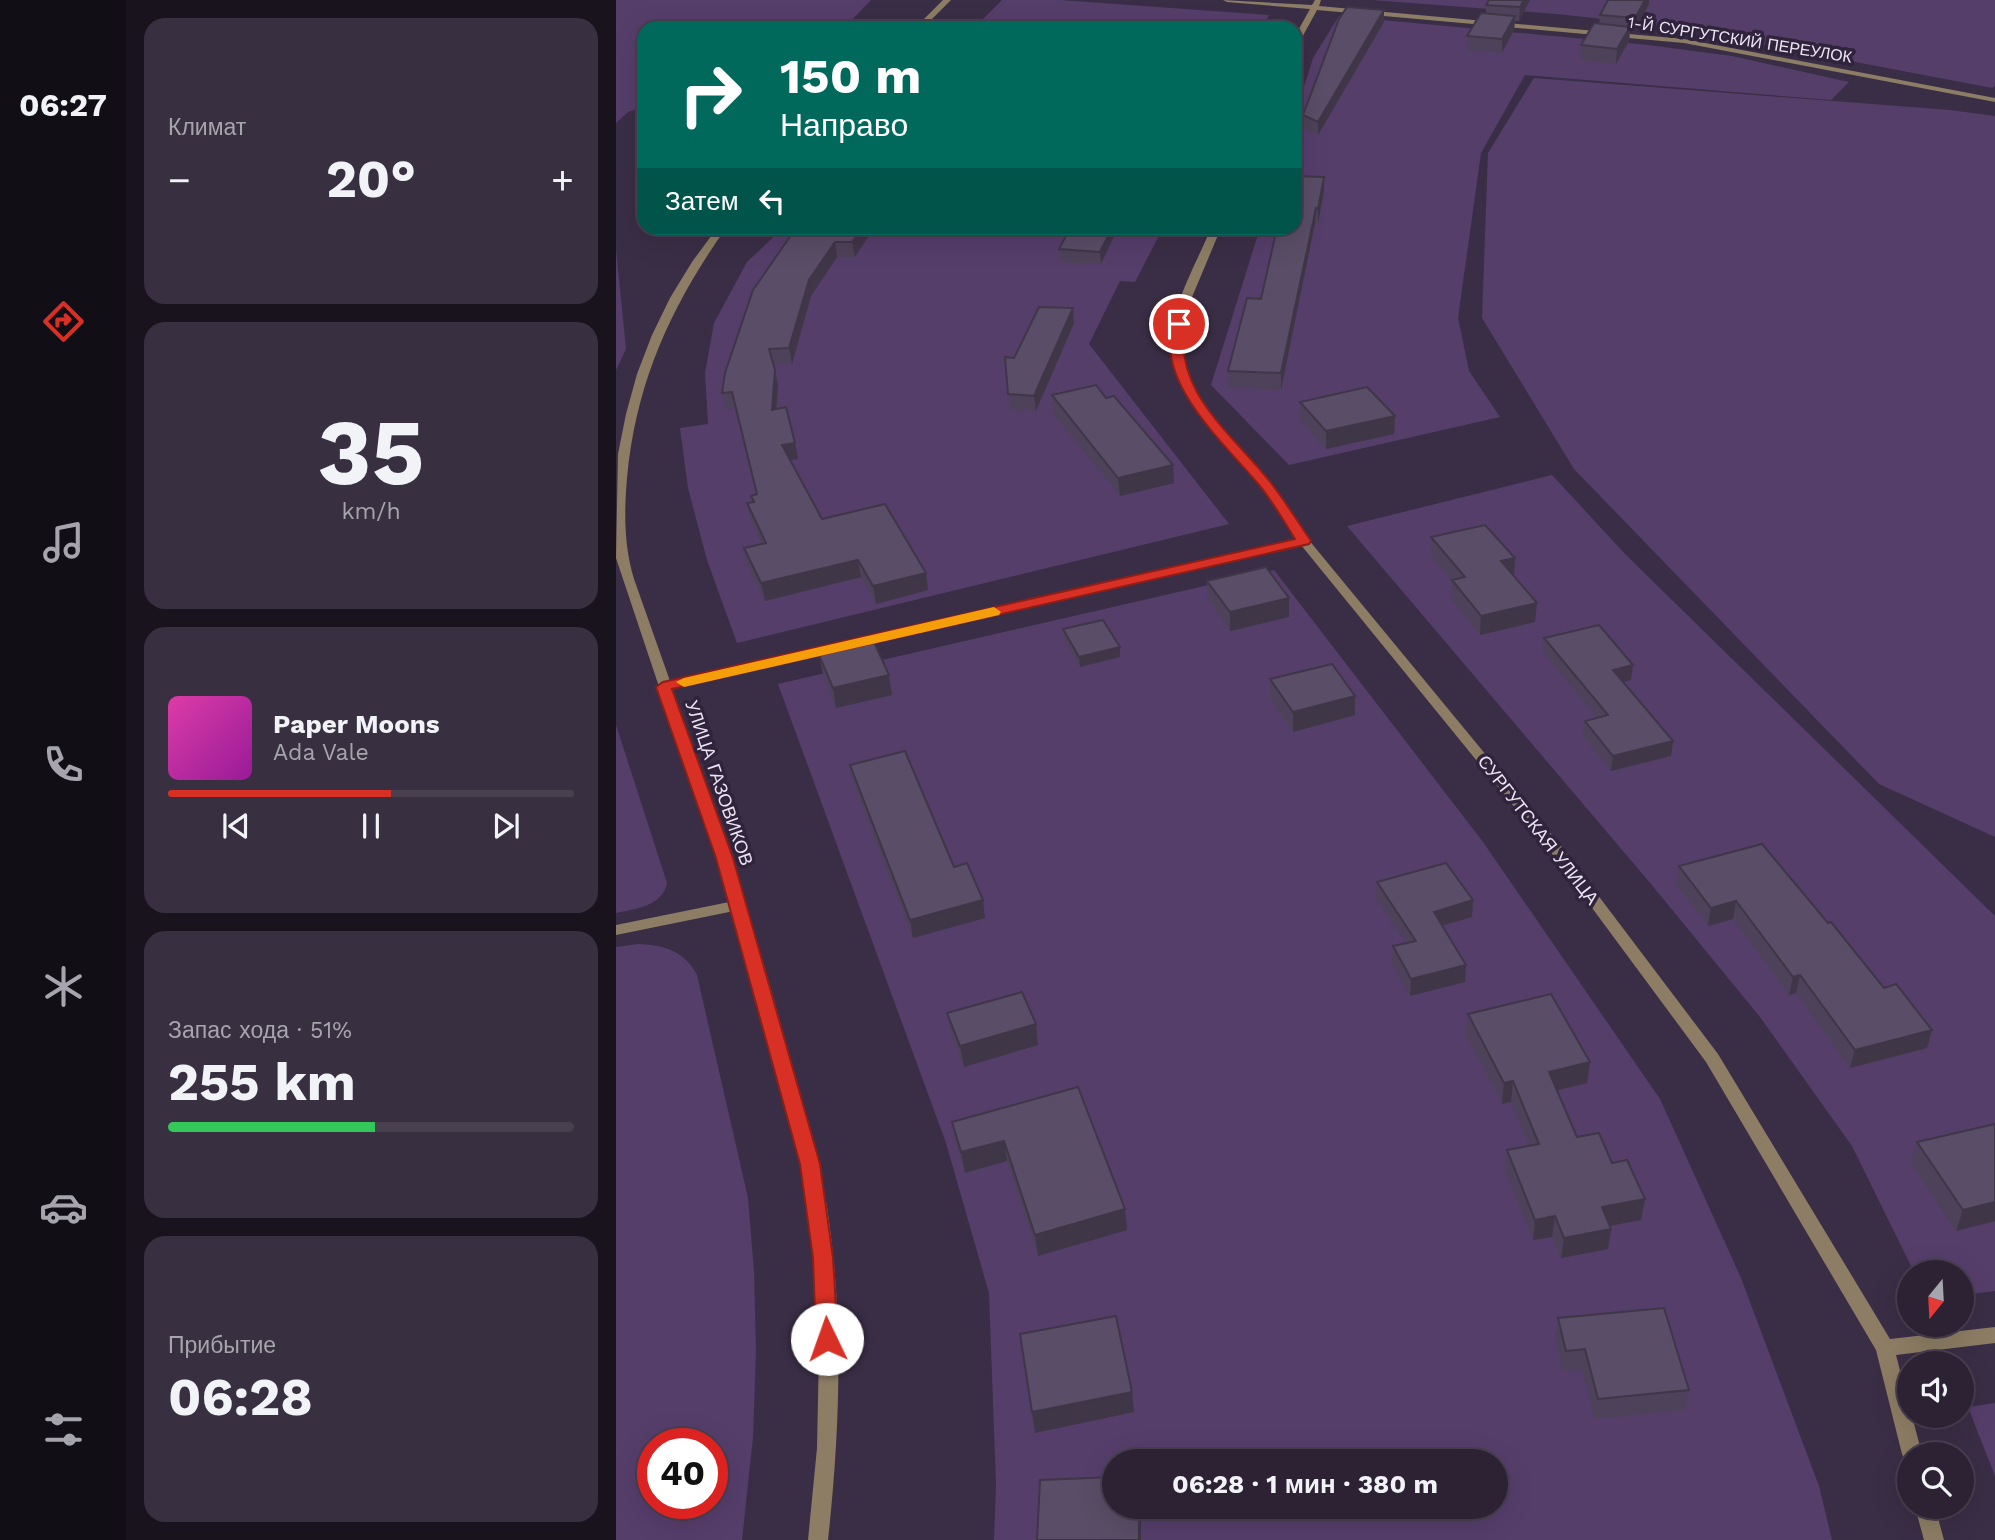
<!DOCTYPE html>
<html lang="ru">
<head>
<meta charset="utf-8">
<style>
	body { margin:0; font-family:"Work Sans",sans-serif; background:#382f40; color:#f1f3f6; height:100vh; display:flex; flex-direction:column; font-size:26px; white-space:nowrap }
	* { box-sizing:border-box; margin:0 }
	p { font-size:23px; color:#a6a4ac }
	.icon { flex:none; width:38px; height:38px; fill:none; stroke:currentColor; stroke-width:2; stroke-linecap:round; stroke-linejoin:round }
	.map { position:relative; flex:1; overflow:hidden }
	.side { display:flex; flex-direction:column; gap:18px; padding:18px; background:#18131d; width:490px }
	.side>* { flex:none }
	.top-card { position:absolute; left:21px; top:21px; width:665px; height:214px; border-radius:21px; box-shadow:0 7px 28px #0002,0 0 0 2px #483f4f; background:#00695c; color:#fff; overflow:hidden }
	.needle { width:46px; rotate:198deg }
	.fabs { position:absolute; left:1281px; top:1260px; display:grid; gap:14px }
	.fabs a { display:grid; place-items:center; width:77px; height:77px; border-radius:50%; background:#2c2234; box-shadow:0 7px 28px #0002,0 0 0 2px #483f4f; font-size:35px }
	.speed { position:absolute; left:21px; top:1428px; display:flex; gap:14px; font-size:35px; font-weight:700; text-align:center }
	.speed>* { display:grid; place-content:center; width:91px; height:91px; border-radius:50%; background:#2c2234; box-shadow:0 7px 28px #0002,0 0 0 2px #483f4f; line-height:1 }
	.speed .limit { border:10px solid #d22; background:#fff; color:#111 }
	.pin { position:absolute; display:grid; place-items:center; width:60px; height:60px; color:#fff; margin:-30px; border:4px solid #fff; border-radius:50%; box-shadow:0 2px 7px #0007 }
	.me { position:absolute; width:77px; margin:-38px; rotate:357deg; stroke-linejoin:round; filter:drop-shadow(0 0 5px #0008) }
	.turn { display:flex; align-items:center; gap:24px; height:147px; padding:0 28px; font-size:32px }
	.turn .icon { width:91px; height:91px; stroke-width:2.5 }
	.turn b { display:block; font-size:49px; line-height:60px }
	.then { display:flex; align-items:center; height:66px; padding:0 28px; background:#0003; gap:14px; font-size:26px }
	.big { font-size:52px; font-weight:700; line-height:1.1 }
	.side .card { flex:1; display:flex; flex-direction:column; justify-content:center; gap:10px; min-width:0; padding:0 24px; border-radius:21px; background:#382f40 }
	.side .dial { align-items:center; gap:0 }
	.dial b { font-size:91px; line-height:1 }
	.song { display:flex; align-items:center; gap:21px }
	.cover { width:84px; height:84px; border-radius:10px; background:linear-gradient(135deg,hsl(320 70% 55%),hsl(300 70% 35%)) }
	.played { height:7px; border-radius:4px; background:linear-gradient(90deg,#d93025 55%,#483f4f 55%) }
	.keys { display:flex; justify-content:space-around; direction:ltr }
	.heat { display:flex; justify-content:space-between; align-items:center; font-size:38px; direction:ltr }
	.charge { height:10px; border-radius:5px; background:linear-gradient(90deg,#34c759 51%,#483f4f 0) }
	.trip { position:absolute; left:486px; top:1449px; width:406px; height:70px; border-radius:35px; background:#2c2234; box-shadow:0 7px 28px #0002,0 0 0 2px #483f4f; font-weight:700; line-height:70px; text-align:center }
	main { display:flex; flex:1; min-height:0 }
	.tab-bar { display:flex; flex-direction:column; width:126px; justify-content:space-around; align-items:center; background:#120e15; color:#a6a4ac }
	.tab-bar .icon { width:49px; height:49px }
	.tab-bar .on { color:#d93025 }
	.tab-bar b { font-size:32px; color:#f1f3f6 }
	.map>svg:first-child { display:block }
	.green { fill:#563e6b; fill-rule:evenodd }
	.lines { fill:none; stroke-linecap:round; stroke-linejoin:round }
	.minor { fill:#8d7d64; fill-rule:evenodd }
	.tertiary { fill:#8d7d64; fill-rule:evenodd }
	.wall { fill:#4d4259 }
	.shaded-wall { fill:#3f3648 }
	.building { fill:#5a4d67; stroke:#3f3648; stroke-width:2 }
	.route { fill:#d93025; stroke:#8d1f18; stroke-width:2 }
	.slow { fill:#f59e0b }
	.labels { text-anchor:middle; stroke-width:7; stroke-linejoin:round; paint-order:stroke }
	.far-street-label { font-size:16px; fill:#ebe4f3; stroke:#30243c }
	.street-label { font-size:18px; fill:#ebe4f3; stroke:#30243c }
</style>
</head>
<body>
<main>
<nav class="tab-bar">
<b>06:27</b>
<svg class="icon on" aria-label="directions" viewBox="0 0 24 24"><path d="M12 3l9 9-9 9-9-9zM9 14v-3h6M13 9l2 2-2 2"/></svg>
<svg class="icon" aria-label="music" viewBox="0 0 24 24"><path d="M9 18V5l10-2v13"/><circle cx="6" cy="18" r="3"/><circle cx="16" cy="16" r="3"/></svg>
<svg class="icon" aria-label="phone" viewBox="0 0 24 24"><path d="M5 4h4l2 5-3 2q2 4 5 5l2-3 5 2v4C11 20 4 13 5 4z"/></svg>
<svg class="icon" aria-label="climate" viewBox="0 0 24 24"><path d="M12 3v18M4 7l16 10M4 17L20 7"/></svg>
<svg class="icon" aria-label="car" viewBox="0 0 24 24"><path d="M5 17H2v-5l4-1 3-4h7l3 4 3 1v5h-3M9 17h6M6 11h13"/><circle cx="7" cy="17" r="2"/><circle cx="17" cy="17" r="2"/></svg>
<svg class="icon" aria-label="filters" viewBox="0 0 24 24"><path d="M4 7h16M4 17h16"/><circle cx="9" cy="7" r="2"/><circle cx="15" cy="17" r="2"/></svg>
</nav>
<section class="side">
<div class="card"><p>Климат</p>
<div class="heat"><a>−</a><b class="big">20°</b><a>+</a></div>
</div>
<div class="card dial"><b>35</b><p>km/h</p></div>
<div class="card">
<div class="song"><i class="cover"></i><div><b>Paper Moons</b><p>Ada Vale</p></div></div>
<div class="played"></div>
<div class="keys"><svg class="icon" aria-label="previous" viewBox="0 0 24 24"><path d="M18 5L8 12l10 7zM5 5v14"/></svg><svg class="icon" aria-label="pause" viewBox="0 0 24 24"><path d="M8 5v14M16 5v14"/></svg><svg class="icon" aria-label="next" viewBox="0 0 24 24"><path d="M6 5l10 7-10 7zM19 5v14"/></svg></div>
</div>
<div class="card"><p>Запас хода · 51%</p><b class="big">255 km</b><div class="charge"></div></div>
<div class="card"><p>Прибытие</p><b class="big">06:28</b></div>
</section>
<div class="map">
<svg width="1379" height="1540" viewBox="0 0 1379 1540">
	<rect width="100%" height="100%" fill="#3a2e46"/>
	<!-- green -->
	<path class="green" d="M0,0H255L228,28H28V107L12,112L0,123Z
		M386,0H444L653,15L647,28H358Z
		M756,0H1379V86L1376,88L1050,26L941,14Z
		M723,16L1032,45L1116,56L1233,82L1215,100L909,75L865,153L842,318L853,371L884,417L673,465L595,385L644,228H679V116L697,58Z
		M918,78L1334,110L1379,116V837L1263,784L958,469L866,318L872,153Z
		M167,228H547L519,282L504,281L473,344L613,524L121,643L91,560L72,488L64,428L92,424L89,373L98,323L131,262Z
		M0,249L10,349L0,370Z
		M936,475L1010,555L1379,916V1291L1346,1295V1272H1298L1236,1146L1144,1017L1035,884L731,526Z
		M658,570L867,842L1044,1099L1125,1278L1203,1486L1216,1540H378L380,1484L373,1293L330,1143L162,684ZM499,1461H880V1507H499Z
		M0,725L51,883C47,906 19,909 0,913Z
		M23,944C48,945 69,951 81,975L132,1198L138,1271L140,1351L137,1437L126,1540H0V947ZM37,1444H96V1503H37Z
		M1379,1403V1476L1352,1407Z"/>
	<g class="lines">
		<!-- minor -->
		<path class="minor" d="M607,0L696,5L699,0H705L703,6L1068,39L1379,98V102L1068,43L701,10L683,43L679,45V36L694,9L611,2Z
			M595,228H605L571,309L565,339L570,372L584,401L655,484L692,539L941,841L1102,1054L1274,1339L1379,1327V1343L1280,1355L1293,1405V1416H1296L1306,1454H1293V1462L1289,1460L1286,1454L1260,1350L1090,1062L931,847L685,545L47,691L40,687L47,683L681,539C669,521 658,502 645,486C610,444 552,398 555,338C557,303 582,260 595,228Z
			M123,900L128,901L131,905L128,909L0,935V925Z
			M1299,1507H1319L1328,1540H1308Z"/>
		<!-- tertiary -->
		<path class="tertiary" d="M327,0H335L307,28H299Z
			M101,228H110C55,306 20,382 11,478C8,513 8,546 18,579C71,729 125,879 167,1032C183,1090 201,1147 211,1207C228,1317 224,1430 212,1540H192L201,1448L203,1351L198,1254L185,1163L112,893L0,558L2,454L10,414L21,374L36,335L54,298L76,262Z"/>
	</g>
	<!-- wall -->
	<path class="wall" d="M873,0H914L903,21H899L898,30L886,53L851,50V36L870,14V5Z
		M1033,4L1018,32L1014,31L1013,41L1000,64L964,60L965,45L983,24L984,15Z
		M768,10V22L702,135L687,128V115Z
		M708,177V191L702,223H699L665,390L612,387V371Z
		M180,228H258L239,257H221L195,296L176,364H158L162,386L160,409L182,459L174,460L206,519L310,573L312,590L260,604L245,577L149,601L131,565L128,548L146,544L135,520L131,503L136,502L135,496L140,494L120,408L110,409L106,393Z
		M454,228H502L485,264L444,262L443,249Z
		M457,308L458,323L420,411L394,410L389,357L398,358Z
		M436,395L490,398L557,465L558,483L504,496L437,413Z
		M684,402L779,416L778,434L710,449L684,420Z
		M815,537L898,577L919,622L864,635L835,599L836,581L815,556Z
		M591,581L673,598V617L614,631L592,600Z
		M447,629L504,657L464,667L448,639Z
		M928,638L1015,680L1007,682L1057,741L1055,756L995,771L967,735L969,721L981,718L927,652Z
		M203,655L273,675L276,695L220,708L207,674Z
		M654,679L739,715L677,732L654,698Z
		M234,765L369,918L297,938L237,782Z
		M1146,844L1311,1048L1234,1068L1180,993L1173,995L1117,919L1092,926L1060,884L1063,866Z
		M761,882L857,900L856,917L827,926L850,965L849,982L794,996L776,963L777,946L790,943L760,899Z
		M331,1013L422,1045L348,1067L335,1033Z
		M852,1014L974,1062L971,1083L941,1091L961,1137L996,1163L1029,1199L1025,1220L994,1226L995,1229L992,1249L945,1258L936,1237L917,1240L889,1171L891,1150L913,1146L895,1102L886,1104L850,1035Z
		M462,1087L509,1209L511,1230L422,1256L391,1161L349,1173L340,1143L336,1122Z
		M1379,1124V1221L1340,1231L1295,1163L1301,1142Z
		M942,1318L1073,1390L1069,1410L979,1419L966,1370L947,1371L939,1339Z"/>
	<!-- shaded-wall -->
	<path class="shaded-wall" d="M908,0H914L903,21L904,7Z
		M1029,0H1033V4L1018,32L1019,18Z
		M768,10V22L702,135V122Z
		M899,16L898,30L886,53V39Z
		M1014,27L1013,41L1000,64L1001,49Z
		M708,177V191L702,223V209Z
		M700,208L699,223L665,390V373Z
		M246,228H258L239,257L236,242Z
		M496,228H502L485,264L484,252Z
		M219,242L221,257L195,296L176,364L173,348L193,280Z
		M457,308L458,323L420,411L418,396Z
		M159,370L162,386L159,426L156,410Z
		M779,416L778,434L710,449V431Z
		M179,443L182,459L169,461L166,445Z
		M557,465L558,483L504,496L502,478Z
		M899,558L898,577L885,561Z
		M242,560L245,577L149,601L145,583Z
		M310,573L312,590L260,604L257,586Z
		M673,598V617L614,631V612Z
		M921,603L919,622L864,635L865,616Z
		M504,647V657L464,667L463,657Z
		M1017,665L1015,680L996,685L997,670Z
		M273,675L276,695L220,708L217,688Z
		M739,696V715L677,732V712Z
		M1057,741L1055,756L995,771L997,756Z
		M367,900L369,918L297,938L294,920Z
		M857,900L856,917L817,928L818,912Z
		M1120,901L1117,919L1092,926L1095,908Z
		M850,965L849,982L794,996L795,979Z
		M1184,975L1180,993L1173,995L1177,977Z
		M420,1024L422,1045L348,1067L344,1046Z
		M1316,1030L1311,1048L1234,1068L1239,1050Z
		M974,1062L971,1083L930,1093L933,1072Z
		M897,1081L895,1102L886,1104L888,1083Z
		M388,1141L391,1161L349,1173L345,1152Z
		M1029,1199L1025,1220L983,1228L986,1207Z
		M1379,1202V1221L1340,1231L1347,1210Z
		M509,1209L511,1230L422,1256L419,1235Z
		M939,1216L936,1237L917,1240L919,1220Z
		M995,1229L992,1249L945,1258L948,1238Z
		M516,1392L518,1412L419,1433L416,1412Z
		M523,1507H525V1540H523Z"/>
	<!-- building -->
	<path class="building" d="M873,0H908L904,7L870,5Z
		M992,0H1029L1019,18L984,15Z
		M731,7L768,10L702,122L687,115L723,19Z
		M865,13L899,16L886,39L851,36Z
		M978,23L1014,27L1001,49L965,45Z
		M679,176L708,177L702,209L700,208L665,373L612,371L631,298L645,299L661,228H679Z
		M180,228H246L236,242H219L193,280L173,348L153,349L159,370L156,410L170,407L179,443L166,445L206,519L269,504L310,573L257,586L242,560L145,583L128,548L150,543L131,503L138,502L135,496L141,494L116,392L106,393L109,373L137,290Z
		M454,228H496L484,252L443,249Z
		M423,307L457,308L418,396L392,394L389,357L398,358Z
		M480,385L490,398L498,396L557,465L502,478L436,395Z
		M751,387L779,416L710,431L684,402Z
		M869,525L899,558L885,561L921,603L865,616L836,580L849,577L815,537Z
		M650,567L673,598L614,612L591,581Z
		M487,620L504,647L463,657L447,629Z
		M983,625L1017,665L997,670L1057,741L997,756L969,721L992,715L928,638Z
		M258,642L273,675L217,688L203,655Z
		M716,664L739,696L677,712L654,679Z
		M289,751L338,867L351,863L367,900L294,920L234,765Z
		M1146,844L1212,923L1215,922L1268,988L1280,984L1316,1030L1239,1050L1184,975L1177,977L1120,901L1095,908L1063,866Z
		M830,863L857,900L818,912L850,965L795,979L777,946L800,941L761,882Z
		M406,992L420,1024L344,1046L331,1013Z
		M935,994L974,1062L933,1072L961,1137L983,1133L996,1163L1011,1160L1029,1199L986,1207L995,1229L948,1238L939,1216L919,1220L891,1150L923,1144L897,1081L888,1083L852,1014Z
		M462,1087L509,1209L419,1235L388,1141L345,1152L336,1122Z
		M1379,1124V1202L1347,1210L1301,1142Z
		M1048,1308L1073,1390L982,1399L969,1349L950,1351L942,1318Z
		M500,1316L516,1392L416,1412L404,1334Z
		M499,1477V1507H523V1540H421L424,1480Z"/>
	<!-- route -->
	<path class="route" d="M559,322L569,324C556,392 618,435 655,483C669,501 682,522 695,541L693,544L56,689L117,858L204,1164L217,1258L222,1339L219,1346L211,1348L203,1346L200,1339L197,1258L184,1164L100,858L40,687L47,682L679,539C668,521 657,502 643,485C611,446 534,378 559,322Z"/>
	<!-- slow -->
	<path class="slow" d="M378,607L385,612L383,615L68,687L60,682L68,678Z"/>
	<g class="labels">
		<!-- far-street labels -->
		<g class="far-street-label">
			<text transform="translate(1124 39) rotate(9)" y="6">1-Й СУРГУТСКИЙ ПЕРЕУЛОК</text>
		</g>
		<!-- street labels -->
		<g class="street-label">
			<text transform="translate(103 783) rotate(71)" y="6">УЛИЦА ГАЗОВИКОВ</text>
			<text transform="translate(922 830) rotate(52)" y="6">СУРГУТСКАЯ УЛИЦА</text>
		</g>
	</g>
</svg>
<div class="fabs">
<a><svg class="needle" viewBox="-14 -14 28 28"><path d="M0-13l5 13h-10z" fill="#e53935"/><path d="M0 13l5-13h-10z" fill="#a6a4ac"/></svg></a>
<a><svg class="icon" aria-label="sound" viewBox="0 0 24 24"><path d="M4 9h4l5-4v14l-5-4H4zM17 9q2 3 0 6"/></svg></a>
<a><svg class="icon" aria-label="search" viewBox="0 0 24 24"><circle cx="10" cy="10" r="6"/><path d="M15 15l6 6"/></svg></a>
</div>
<div class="speed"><div class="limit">40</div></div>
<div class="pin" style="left:563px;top:324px;background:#d93025"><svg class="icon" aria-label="arrive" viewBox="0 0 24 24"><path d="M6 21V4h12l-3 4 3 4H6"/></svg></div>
<svg class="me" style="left:211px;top:1339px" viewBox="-20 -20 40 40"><circle r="19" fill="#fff"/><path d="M0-13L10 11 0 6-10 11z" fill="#d93025"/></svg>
<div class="trip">06:28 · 1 мин · 380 m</div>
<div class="top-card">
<div class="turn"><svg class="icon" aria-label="right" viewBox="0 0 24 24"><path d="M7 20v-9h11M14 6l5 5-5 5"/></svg><div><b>150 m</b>Направо</div></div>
<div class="then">Затем<svg class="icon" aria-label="left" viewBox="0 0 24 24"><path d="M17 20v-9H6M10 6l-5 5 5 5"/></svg></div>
</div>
</div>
</main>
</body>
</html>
